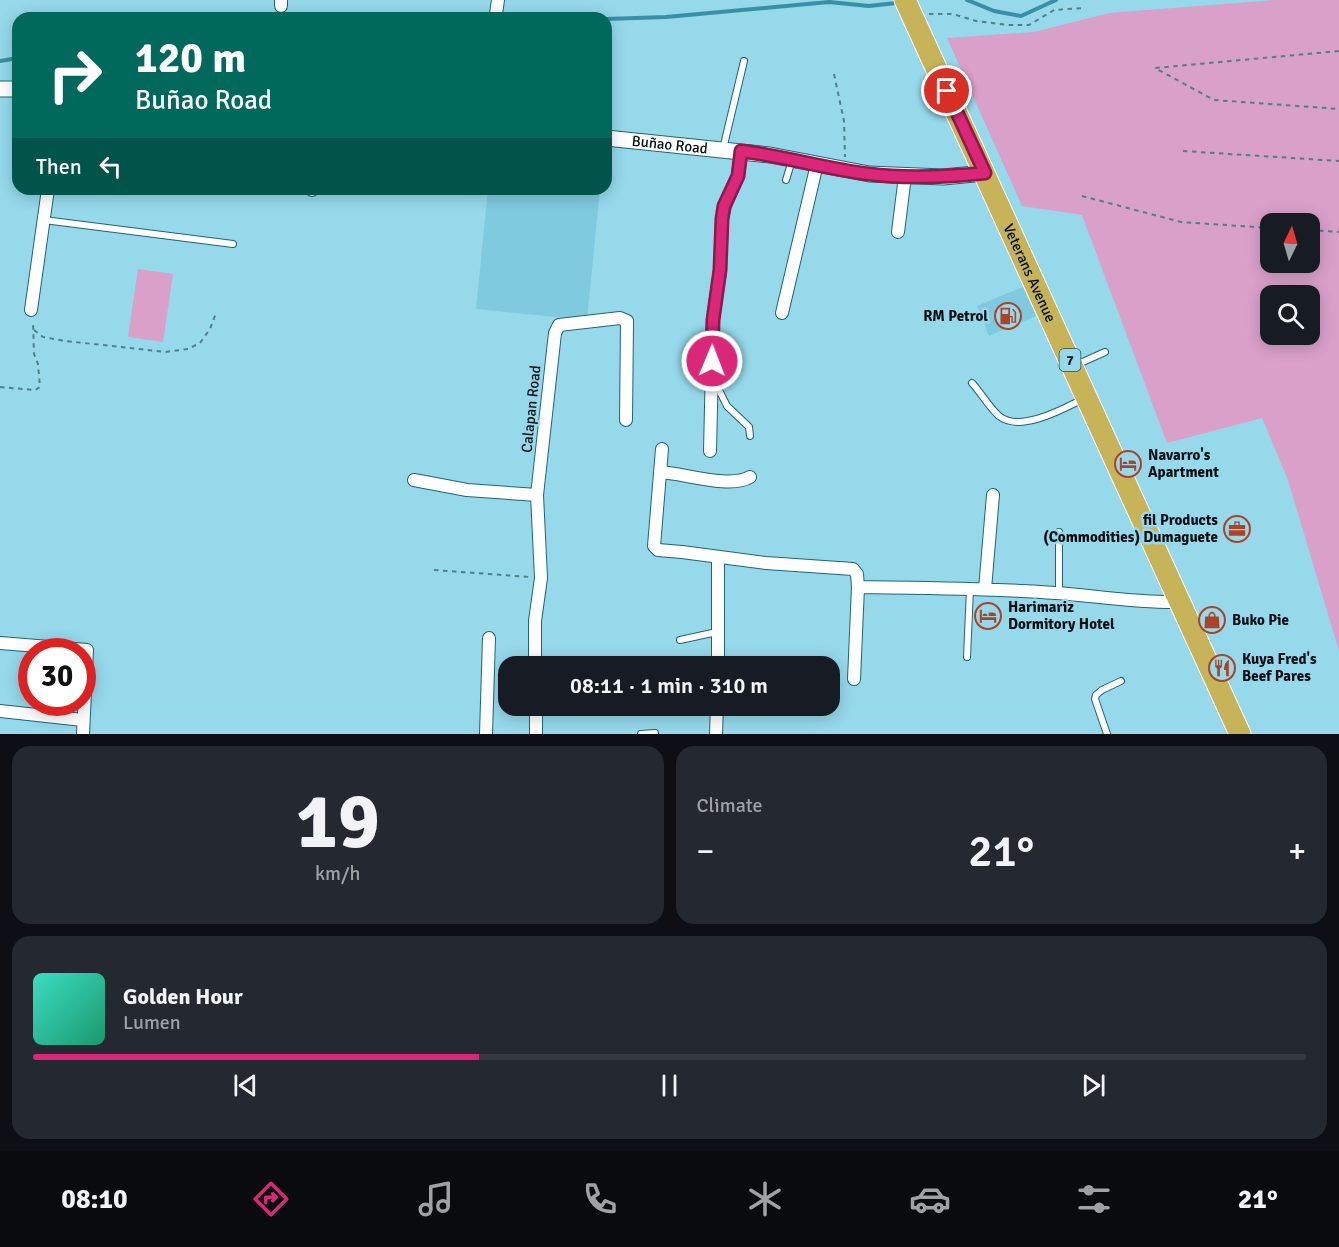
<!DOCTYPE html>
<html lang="en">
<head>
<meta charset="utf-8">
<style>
	body { margin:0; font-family:Signika,sans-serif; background:#242831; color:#f1f3f6; height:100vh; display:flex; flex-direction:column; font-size:22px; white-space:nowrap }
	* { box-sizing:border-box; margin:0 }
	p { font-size:20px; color:#9ea1a6 }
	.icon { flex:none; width:33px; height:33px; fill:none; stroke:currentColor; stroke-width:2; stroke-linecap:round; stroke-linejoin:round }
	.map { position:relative; height:734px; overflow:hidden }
	.sheet { display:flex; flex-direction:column; gap:12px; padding:12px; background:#0d0f14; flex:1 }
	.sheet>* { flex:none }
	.top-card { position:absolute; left:12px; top:12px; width:600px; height:183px; border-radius:18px; box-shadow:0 3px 15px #0003; background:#00695c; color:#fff; overflow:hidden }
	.needle { width:39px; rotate:5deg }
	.fabs { position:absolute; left:1260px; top:213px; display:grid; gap:12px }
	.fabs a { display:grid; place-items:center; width:60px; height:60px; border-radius:12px; background:#171b24; box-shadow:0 3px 15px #0003; font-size:30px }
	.speed { position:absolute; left:18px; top:638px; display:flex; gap:12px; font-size:30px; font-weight:700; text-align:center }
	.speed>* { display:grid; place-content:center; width:78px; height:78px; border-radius:50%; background:#171b24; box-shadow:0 3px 15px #0003; line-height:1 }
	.speed .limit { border:9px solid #d22; background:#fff; color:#111 }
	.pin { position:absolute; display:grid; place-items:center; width:51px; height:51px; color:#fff; margin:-26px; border:3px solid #fff; border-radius:50%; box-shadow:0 2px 6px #0007 }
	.me { position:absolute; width:66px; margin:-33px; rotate:1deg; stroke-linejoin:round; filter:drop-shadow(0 0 4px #0008) }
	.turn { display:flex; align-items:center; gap:21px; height:126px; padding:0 24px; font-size:27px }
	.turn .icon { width:78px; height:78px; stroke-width:2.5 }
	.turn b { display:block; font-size:42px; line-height:51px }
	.then { display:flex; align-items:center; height:57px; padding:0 24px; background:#0003; gap:12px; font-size:22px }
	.big { font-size:45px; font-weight:600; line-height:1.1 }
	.sheet .card { flex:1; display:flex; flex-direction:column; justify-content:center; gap:9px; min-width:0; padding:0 21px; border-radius:18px; background:#242831 }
	.sheet .dial { align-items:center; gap:0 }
	.dial b { font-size:78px; line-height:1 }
	.song { display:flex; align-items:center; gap:18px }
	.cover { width:72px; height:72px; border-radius:9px; background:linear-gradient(135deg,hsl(170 70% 55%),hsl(160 70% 35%)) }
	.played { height:6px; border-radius:3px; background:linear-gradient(90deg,#db2777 35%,#363941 35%) }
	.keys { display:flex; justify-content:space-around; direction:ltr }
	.heat { display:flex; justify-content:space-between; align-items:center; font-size:33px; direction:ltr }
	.sheet .tiles { flex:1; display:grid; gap:12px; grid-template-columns:1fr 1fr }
	.card:last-child { grid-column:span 2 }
	.trip { position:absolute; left:498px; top:656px; width:342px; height:60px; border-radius:18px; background:#171b24; box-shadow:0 3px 15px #0003; font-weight:600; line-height:60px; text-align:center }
	.tab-bar { display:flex; height:96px; justify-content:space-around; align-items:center; background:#090b0e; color:#9ea1a6 }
	.tab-bar .icon { width:42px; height:42px }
	.tab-bar .active { color:#db2777 }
	.tab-bar b { font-size:27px; color:#f1f3f6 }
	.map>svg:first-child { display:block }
	.built { fill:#7fcade }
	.green { fill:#d9a0ca; fill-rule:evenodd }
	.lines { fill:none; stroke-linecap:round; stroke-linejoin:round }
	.stream { stroke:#3890a5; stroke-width:4 }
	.service-casing { stroke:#1f6575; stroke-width:8 }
	.minor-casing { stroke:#1f6575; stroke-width:14 }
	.tertiary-casing { stroke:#1f6575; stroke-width:17 }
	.trunk-casing { stroke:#fff; stroke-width:23 }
	.path { stroke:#527e8a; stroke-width:2; stroke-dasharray:4.5 4.5; stroke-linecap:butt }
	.service { stroke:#fff; stroke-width:6 }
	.minor { stroke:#fff; stroke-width:12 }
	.tertiary { stroke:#fff; stroke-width:15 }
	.trunk { stroke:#c7b358; stroke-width:21 }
	.route-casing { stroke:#8e194d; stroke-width:15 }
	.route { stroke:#db2777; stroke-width:10 }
	.labels { text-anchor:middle; stroke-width:5; stroke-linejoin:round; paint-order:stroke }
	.shield { fill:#95d9eb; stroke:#2d4b54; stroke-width:1.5 }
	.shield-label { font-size:14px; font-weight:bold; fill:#000e13 }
	.street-label { font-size:15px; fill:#000e13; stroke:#95d9eb }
	.poi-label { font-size:15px; font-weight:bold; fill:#000e13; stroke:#95d9eb; text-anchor:start }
</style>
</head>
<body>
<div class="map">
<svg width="1339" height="734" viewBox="0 0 1339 734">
	<rect width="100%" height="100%" fill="#95d9eb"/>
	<!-- built -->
	<path class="built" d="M488,189H600L587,320L476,309Z
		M1023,287L1036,316L989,336L977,306Z"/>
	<!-- green -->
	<path class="green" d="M1274,0H1339V651L1288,480L1262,418L1167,443L1082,215L1022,206L947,38L1034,32L1109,13ZM1270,224H1310V262H1270ZM1270,296H1310V334H1270Z
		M138,269L173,274L163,342L128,337Z"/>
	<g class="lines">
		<!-- stream -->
		<path class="stream" d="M967,0L994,11L1021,16L1056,0
			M544,18H575
			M606,19L666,17L829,2L869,6L896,3
			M0,61L18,58"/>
		<defs>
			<path id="service" d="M723,149L744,61
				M786,180L792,160
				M44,220L233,244
				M1076,365L1105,352
				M714,380L727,406L749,427L750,436
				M972,383C981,393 989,407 999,416C1020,433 1063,409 1083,399
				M1059,593V532
				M680,640L717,632
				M967,657L970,589
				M641,734L655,733
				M1107,734L1095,699L1096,695L1102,690L1121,681"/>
			<path id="minor" d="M281,6V0
				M496,14L498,0
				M312,190V189
				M898,232L905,176
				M31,310L48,189
				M782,313L817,164
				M662,449L654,546L658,550L682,552L766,563L853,569L857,574L858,587C924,588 990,588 1056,593C1097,596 1138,603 1179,602
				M710,451L713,320L720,270L722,219L725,206L738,176L741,151
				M660,472C683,473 730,489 750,477
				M414,480L467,490L537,495
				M985,589L993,495
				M0,643L87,650L83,734
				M535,666V621L541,578L537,495L555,333L559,325L620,318L627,321L626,420
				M718,666V557
				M854,679L858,587
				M536,705V734
				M0,711L83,720
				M486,734L489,638
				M716,734L717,705"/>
			<g id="tertiary">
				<path d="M0,89H18"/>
				<path id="s1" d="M606,138L770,155L869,174L943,177L985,173"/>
			</g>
			<g id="trunk">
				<path id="s2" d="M905,0L1240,734"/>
			</g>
		</defs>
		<!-- service casing -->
		<use href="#service" class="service-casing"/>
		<!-- minor casing -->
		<use href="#minor" class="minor-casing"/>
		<!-- tertiary casing -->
		<use href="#tertiary" class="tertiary-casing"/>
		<!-- trunk casing -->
		<use href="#trunk" class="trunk-casing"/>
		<!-- path -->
		<path class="path" d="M929,14H953L976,21L1008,25H1029L1054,10L1083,8
			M1339,51L1155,68L1214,100L1339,109
			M834,74L844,121L845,157
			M1183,151L1339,161
			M1082,196L1181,222L1270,228
			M1310,230L1339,232
			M34,330L43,337L66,341L165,352L188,349L200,343L210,329L216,313
			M0,387L35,390L40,387L38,364L34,354L33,322
			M434,570L530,577"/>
		<!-- service -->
		<use href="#service" class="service"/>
		<!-- minor -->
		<use href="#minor" class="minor"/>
		<!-- tertiary -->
		<use href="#tertiary" class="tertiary"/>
		<!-- trunk -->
		<use href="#trunk" class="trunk"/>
	</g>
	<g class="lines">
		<defs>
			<path id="route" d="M712,361L713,320L720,270L722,219L724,206L738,176L741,151C784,156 826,169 869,174C907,179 946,177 985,173L947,91"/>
		</defs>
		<!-- route casing -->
		<use href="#route" class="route-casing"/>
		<!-- route -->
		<use href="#route" class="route"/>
	</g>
	<!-- icons -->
	<defs>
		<symbol id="fuel-ring" viewBox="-11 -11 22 22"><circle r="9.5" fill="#95d9eb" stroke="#ac4326" stroke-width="1.5"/><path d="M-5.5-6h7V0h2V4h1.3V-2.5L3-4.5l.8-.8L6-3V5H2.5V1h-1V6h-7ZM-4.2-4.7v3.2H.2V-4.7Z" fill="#ac4326"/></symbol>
		<symbol id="hotel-ring" viewBox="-11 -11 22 22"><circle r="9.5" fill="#95d9eb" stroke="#ac4326" stroke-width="1.5"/><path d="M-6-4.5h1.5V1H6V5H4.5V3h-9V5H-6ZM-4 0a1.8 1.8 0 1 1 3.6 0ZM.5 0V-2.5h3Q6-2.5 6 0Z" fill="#ac4326"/></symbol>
		<symbol id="office-ring" viewBox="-11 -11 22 22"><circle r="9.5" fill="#95d9eb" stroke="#ac4326" stroke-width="1.5"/><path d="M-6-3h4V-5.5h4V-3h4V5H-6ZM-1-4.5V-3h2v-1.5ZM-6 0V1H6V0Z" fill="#ac4326"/></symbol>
		<symbol id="shop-ring" viewBox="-11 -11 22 22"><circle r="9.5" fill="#95d9eb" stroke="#ac4326" stroke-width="1.5"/><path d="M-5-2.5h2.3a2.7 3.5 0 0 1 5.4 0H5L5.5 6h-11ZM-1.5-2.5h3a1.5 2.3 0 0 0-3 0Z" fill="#ac4326"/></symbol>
		<symbol id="restaurant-ring" viewBox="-11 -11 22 22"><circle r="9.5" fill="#95d9eb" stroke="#ac4326" stroke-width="1.5"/><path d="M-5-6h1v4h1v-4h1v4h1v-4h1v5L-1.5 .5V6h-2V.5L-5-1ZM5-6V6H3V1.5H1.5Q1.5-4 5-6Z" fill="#ac4326"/></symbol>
	</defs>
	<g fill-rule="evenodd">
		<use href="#fuel-ring" x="993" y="301" width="30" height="30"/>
		<use href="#hotel-ring" x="1113" y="449" width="30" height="30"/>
		<use href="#office-ring" x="1222" y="514" width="30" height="30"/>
		<use href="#hotel-ring" x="973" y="601" width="30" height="30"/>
		<use href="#shop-ring" x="1197" y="605" width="30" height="30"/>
		<use href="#restaurant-ring" x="1207" y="653" width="30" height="30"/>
	</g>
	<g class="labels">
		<!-- shield labels -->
		<rect class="shield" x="1059.5" y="349" width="21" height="22" rx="4.5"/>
		<g class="shield-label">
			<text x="1070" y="365">7</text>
		</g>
		<!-- street labels -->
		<g class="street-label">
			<text dy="5" stroke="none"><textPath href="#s1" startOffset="64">Buñao Road</textPath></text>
			<text dy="5" stroke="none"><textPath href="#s2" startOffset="300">Veterans Avenue</textPath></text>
			<text transform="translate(531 409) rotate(-84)" y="5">Calapan Road</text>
		</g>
		<!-- poi labels -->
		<g class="poi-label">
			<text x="988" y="321" text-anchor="end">RM Petrol</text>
			<text x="1148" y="460">Navarro's<tspan x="1148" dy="17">Apartment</tspan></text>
			<text x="1218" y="525" text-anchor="end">fil Products<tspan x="1218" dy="17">(Commodities) Dumaguete</tspan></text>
			<text x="1008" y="612">Harimariz<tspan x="1008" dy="17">Dormitory Hotel</tspan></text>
			<text x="1232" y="625">Buko Pie</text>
			<text x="1242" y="664">Kuya Fred's<tspan x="1242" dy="17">Beef Pares</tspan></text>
		</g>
	</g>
</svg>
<div class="fabs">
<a><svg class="needle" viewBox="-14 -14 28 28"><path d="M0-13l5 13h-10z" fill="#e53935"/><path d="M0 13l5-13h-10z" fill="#9ea1a6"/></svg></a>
<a><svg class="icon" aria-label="search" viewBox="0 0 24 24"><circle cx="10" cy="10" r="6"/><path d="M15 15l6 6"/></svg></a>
</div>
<div class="speed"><div class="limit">30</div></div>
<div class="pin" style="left:947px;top:91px;background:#d93025"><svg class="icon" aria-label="arrive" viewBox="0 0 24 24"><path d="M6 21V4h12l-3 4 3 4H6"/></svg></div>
<svg class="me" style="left:712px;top:361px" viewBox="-20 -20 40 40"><circle r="17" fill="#db2777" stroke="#fff" stroke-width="3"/><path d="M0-11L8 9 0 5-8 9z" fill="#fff"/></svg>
<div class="trip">08:11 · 1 min · 310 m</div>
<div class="top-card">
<div class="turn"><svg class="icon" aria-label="right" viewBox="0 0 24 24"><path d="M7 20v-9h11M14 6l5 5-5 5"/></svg><div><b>120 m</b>Buñao Road</div></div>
<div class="then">Then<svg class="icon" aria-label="left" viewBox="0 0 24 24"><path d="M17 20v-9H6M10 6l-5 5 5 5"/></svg></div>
</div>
</div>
<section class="sheet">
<div class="tiles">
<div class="card dial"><b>19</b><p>km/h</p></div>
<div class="card"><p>Climate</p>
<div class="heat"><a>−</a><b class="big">21°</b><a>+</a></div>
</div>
<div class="card">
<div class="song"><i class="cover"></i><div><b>Golden Hour</b><p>Lumen</p></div></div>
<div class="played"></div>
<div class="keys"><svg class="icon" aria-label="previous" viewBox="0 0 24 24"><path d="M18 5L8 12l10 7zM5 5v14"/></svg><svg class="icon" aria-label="pause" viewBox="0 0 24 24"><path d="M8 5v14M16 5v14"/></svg><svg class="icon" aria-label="next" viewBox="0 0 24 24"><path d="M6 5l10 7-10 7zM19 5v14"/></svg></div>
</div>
</div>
</section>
<nav class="tab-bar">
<b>08:10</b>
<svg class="icon active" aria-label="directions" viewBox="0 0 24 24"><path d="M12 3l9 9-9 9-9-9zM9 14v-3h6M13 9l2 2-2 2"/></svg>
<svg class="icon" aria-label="music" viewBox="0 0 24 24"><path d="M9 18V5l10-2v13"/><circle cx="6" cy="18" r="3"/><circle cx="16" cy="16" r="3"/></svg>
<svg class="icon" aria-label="phone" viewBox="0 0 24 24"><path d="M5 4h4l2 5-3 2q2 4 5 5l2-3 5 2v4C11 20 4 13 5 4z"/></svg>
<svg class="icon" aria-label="climate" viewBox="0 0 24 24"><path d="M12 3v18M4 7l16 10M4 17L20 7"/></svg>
<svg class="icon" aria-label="car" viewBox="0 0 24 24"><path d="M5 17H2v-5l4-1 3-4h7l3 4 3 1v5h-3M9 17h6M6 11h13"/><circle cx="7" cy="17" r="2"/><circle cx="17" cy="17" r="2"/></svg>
<svg class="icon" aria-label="filters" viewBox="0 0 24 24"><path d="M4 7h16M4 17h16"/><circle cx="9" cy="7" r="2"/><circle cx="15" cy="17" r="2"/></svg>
<b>21°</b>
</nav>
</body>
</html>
